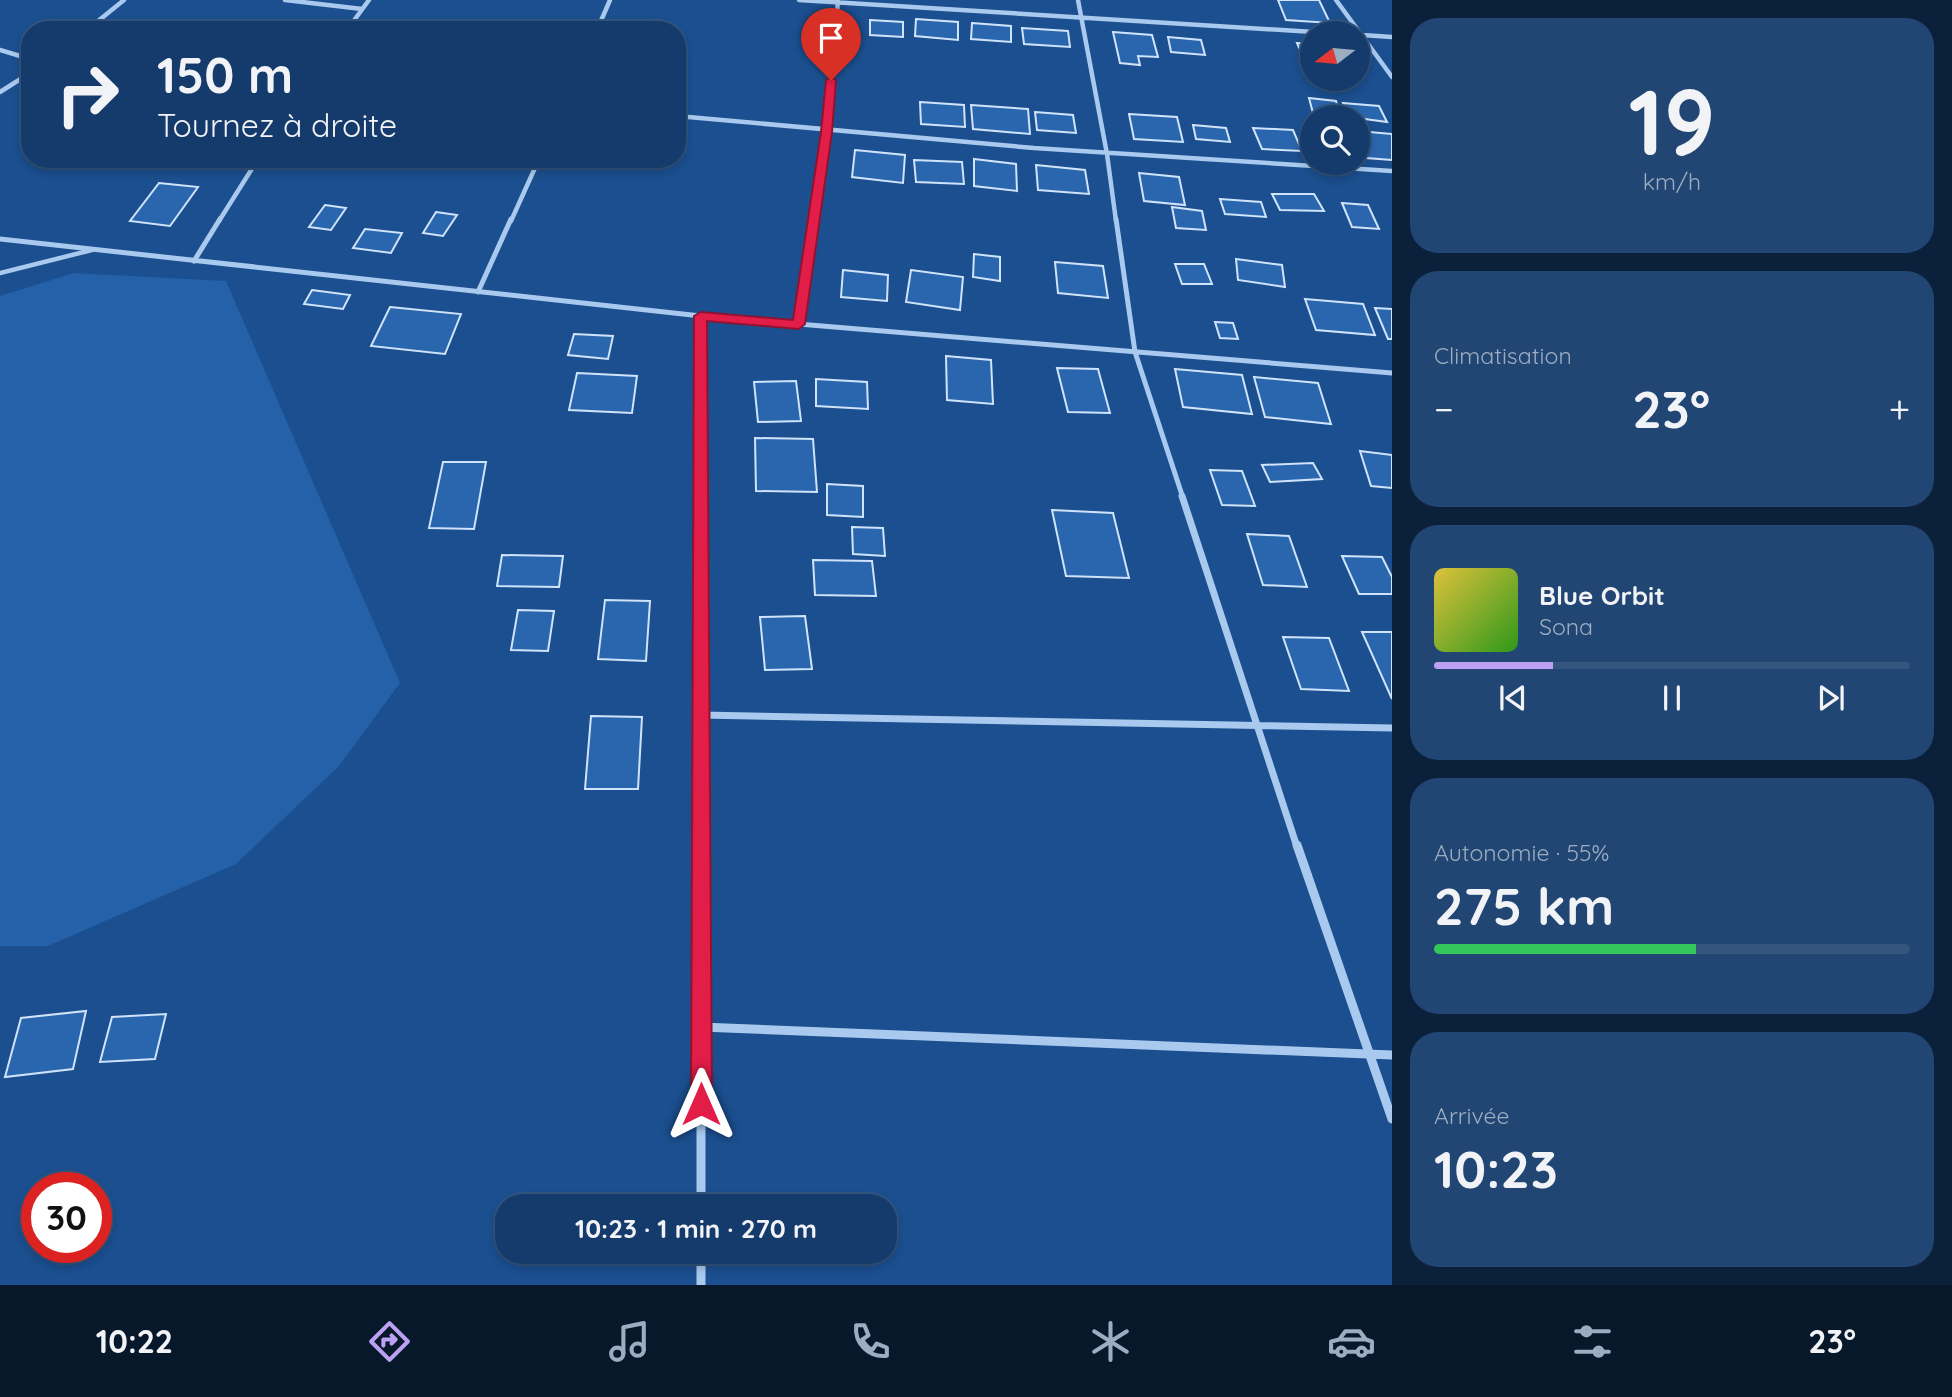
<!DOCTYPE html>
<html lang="fr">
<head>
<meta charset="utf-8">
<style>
	body { margin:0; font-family:Quicksand,sans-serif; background:#214673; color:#f1f3f6; height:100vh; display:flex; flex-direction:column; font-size:26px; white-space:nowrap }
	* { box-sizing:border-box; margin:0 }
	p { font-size:23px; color:#9dadc1 }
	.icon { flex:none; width:38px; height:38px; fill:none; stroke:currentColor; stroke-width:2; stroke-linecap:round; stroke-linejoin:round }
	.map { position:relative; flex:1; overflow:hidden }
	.sheet { display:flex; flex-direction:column; gap:18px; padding:18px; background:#0b203b; width:560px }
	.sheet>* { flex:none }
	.guide { position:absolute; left:21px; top:21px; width:665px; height:147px; border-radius:28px; box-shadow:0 4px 10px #0003,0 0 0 2px #33557e; background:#143b6b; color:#f1f3f6; overflow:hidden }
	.needle { width:46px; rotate:254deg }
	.fabs { position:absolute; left:1300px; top:21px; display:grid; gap:14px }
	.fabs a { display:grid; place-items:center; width:70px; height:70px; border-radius:50%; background:#143b6b; box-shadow:0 4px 10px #0003,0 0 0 2px #33557e; font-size:35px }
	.speed { position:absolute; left:21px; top:1172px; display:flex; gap:14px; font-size:35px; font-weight:700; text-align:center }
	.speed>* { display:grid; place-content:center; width:91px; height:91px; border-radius:50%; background:#143b6b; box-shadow:0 4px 10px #0003,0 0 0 2px #33557e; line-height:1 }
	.speed .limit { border:10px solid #d22; background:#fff; color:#111 }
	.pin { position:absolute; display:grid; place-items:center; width:60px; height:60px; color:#fff; margin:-72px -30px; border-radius:50% 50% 50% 0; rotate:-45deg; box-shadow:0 0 7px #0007 }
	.pin .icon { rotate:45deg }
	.me { position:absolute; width:77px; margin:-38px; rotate:0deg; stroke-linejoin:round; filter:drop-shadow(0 0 5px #0008) }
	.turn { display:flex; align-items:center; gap:24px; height:147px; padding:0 21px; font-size:32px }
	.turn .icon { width:91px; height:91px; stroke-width:2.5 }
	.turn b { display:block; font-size:49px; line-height:60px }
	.big { font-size:52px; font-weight:800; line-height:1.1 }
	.sheet .card { flex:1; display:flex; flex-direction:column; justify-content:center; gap:10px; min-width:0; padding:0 24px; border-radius:28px; background:#214673 }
	.sheet .dial { align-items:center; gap:0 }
	.dial b { font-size:91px; line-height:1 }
	.song { display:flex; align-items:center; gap:21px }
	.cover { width:84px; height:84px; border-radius:10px; background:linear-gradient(135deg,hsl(50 70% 55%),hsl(110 70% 35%)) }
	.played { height:7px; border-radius:4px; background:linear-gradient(90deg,#bca0f2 25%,#33557e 25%) }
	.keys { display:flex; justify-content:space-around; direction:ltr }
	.heat { display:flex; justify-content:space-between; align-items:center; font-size:38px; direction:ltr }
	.charge { height:10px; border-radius:5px; background:linear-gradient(90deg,#34c759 55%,#33557e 0) }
	.trip { position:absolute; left:495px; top:1194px; width:402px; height:70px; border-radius:28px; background:#143b6b; box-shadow:0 4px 10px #0003,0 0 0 2px #33557e; font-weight:800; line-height:70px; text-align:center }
	.dock { display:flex; height:112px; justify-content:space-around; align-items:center; background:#08182b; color:#9dadc1 }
	.dock .icon { width:49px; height:49px }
	.dock .on { color:#bca0f2 }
	.dock b { font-size:32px; color:#f1f3f6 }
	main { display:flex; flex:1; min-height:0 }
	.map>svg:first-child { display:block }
	.green { fill:#2461a8 }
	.building { fill:#2a66ad; stroke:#cfe3fa; stroke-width:2 }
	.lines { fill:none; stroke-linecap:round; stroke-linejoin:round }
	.service { stroke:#a9c9ee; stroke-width:4.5 }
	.minor-far3 { stroke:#a9c9ee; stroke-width:4.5 }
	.minor-far2 { stroke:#a9c9ee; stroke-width:5 }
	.minor-far1 { stroke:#a9c9ee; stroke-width:7 }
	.minor { stroke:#a9c9ee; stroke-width:9 }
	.route { fill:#e11d48; stroke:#92132f; stroke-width:2 }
</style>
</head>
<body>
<main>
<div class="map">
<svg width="1392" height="1285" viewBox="0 0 1392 1285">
	<rect width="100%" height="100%" fill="#1b4f8f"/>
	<!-- green -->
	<path class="green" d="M74,273L226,281L400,683L339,766L236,864L48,946H0V296Z"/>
	<!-- building -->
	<path class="building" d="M1278,0H1319L1330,23L1286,20Z
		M916,19L958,22V40L915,36Z
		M870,20L903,22V37L870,35Z
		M972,23L1011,26V42L971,39Z
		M1022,28L1068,31L1070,47L1024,44Z
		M1113,32L1152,35L1158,57L1138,56L1140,65L1120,63Z
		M1168,37L1201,40L1205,55L1171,52Z
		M1297,43L1312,44V66H1307Z
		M1309,98L1336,101L1340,117H1314Z
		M920,102L964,105L965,127L921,124Z
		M1343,103L1379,106L1387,122L1350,117Z
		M971,105L1028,109L1030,134L973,129Z
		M1035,112L1073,115L1076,133L1037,130Z
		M1129,114L1177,117L1183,142L1134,139Z
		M1193,125L1226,128L1230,142L1196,139Z
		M1253,128L1293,130L1302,151L1262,149Z
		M1358,131L1392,134V160L1366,158Z
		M855,150L905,155L903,183L852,177Z
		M974,159L1016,164L1017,191L974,186Z
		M914,160L962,162L964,184L916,182Z
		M1036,165L1085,170L1089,194L1038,190Z
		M1139,173L1179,177L1185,205L1144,201Z
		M159,183L198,187L170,226L130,221Z
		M1272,194H1314L1324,211L1280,210Z
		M1220,199L1261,202L1266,217L1225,214Z
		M1342,203L1368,205L1379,229L1352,227Z
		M325,205L346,208L331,230L309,227Z
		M1172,207L1202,211L1206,230L1176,228Z
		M436,212L457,215L443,236L423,233Z
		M365,229L402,233L391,253L353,248Z
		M974,254L1000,257V281L973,277Z
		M1236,259L1282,265L1285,287L1238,280Z
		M1055,262L1103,266L1108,298L1058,293Z
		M1175,264H1204L1212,284H1182Z
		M843,270L888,275L887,301L841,297Z
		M911,270L963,277L960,310L906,302Z
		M312,290L350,295L343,309L304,304Z
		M1305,299L1363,304L1375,335L1316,330Z
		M390,307L461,314L445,354L371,346Z
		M1375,308L1392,309V339H1388Z
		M1215,322L1233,323L1238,339L1220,338Z
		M574,334L613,336L608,359L568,355Z
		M946,356L991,360L993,404L947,400Z
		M1057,368L1098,369L1110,413L1068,412Z
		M1175,369L1242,375L1252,414L1183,407Z
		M577,373L637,376L632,413L569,410Z
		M1254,377L1318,383L1331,424L1265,417Z
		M816,379L867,382L868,409L816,406Z
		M796,381L801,421L758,422L754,382Z
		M755,438L813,439L817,492L756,491Z
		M1360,451L1392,455V488L1371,486Z
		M443,462H486L474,529L429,528Z
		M1313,463L1322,479L1270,482L1262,465Z
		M1210,470L1242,471L1255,506L1222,505Z
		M827,484L863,486V517L827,515Z
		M1052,510L1113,513L1129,578L1066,576Z
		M852,527L883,528L885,556L853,554Z
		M1247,534L1289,536L1307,587L1263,585Z
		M502,555L563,556L559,587L497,586Z
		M1342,556L1382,557L1392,577V594H1359Z
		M813,560L872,561L876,596L815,595Z
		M605,600L650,601L646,661L598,659Z
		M518,610L554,611L548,651L511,650Z
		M805,616L812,669L765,670L760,617Z
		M1362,632H1392V699Z
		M1283,637L1329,638L1349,691L1301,689Z
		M591,716L642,717L638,789H585Z
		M86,1011L73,1069L5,1077L21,1018Z
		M166,1014L155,1059L100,1062L112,1017Z"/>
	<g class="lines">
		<!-- service -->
		<path class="service" d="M0,273L92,250"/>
		<!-- minor-far3 -->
		<path class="minor-far3" d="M285,0L362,9
			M799,0L1330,33
			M1078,0L1107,154L1116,221
			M1336,0L1392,77
			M87,30L124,0
			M347,30L369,0
			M597,30L610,0
			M1362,35L1392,37
			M0,50L30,59
			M0,92L30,73
			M677,116L1034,148L1392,171
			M219,221L258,159
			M511,221L539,159
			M814,221L827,132L838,0"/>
		<!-- minor-far2 -->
		<path class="minor-far2" d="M1116,219L1135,352L1183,498
			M0,239L701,316L1392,373
			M194,261L220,219
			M478,292L511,219
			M701,316V498
			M799,324L814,219"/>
		<!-- minor-far1 -->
		<path class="minor-far1" d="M701,496V847
			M1182,496L1297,847
			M701,715L1392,728"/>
		<!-- minor -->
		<path class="minor" d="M701,845V1206
			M1297,845L1392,1119
			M701,1027L1392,1055
			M701,1251V1285"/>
	</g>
	<!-- route -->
	<path class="route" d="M831,77L836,80L832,132L805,324L799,329L707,321L712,1104L709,1111L701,1114L694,1111L691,1104L694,316L701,312L793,320L821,132L826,80Z"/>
</svg>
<div class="fabs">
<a><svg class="needle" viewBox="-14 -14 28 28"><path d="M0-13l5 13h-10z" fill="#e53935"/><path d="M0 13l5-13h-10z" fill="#9dadc1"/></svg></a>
<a><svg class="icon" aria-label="search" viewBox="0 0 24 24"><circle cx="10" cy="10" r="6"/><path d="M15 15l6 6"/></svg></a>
</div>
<div class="speed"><div class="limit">30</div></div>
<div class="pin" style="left:831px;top:80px;background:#d93025"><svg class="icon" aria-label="arrive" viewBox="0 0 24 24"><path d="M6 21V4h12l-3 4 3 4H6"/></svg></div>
<svg class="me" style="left:701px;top:1104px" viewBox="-20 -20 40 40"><path d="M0-17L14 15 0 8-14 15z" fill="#e11d48" stroke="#fff" stroke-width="4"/></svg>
<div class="trip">10:23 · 1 min · 270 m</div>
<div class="guide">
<div class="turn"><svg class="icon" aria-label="right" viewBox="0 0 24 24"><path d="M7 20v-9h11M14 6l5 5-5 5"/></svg><div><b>150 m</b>Tournez à droite</div></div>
</div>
</div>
<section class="sheet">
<div class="card dial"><b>19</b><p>km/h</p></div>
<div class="card"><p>Climatisation</p>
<div class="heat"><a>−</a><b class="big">23°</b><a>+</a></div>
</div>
<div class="card">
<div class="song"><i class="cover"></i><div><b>Blue Orbit</b><p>Sona</p></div></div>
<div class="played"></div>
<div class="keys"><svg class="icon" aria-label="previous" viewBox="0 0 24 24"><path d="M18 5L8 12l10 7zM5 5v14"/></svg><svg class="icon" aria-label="pause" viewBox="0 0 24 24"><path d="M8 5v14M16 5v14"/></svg><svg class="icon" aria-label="next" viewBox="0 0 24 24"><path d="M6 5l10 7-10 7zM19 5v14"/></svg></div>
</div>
<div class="card"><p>Autonomie · 55%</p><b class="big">275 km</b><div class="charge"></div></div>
<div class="card"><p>Arrivée</p><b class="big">10:23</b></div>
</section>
</main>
<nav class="dock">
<b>10:22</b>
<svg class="icon on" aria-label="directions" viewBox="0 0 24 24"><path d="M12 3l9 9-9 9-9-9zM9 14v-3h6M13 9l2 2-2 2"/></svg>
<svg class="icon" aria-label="music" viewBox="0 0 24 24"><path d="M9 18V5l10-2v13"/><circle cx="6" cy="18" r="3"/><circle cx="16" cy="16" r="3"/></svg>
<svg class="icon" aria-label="phone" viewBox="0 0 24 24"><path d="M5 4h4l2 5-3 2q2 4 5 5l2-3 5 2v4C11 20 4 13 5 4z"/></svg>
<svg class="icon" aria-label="climate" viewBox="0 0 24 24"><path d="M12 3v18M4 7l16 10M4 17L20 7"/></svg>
<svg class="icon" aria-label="car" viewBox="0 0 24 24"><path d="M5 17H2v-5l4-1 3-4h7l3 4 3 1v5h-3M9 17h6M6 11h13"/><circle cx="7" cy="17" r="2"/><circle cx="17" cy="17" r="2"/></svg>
<svg class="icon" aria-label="filters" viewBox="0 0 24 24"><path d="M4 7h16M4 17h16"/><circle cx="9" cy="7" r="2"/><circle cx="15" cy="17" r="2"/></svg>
<b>23°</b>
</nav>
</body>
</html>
